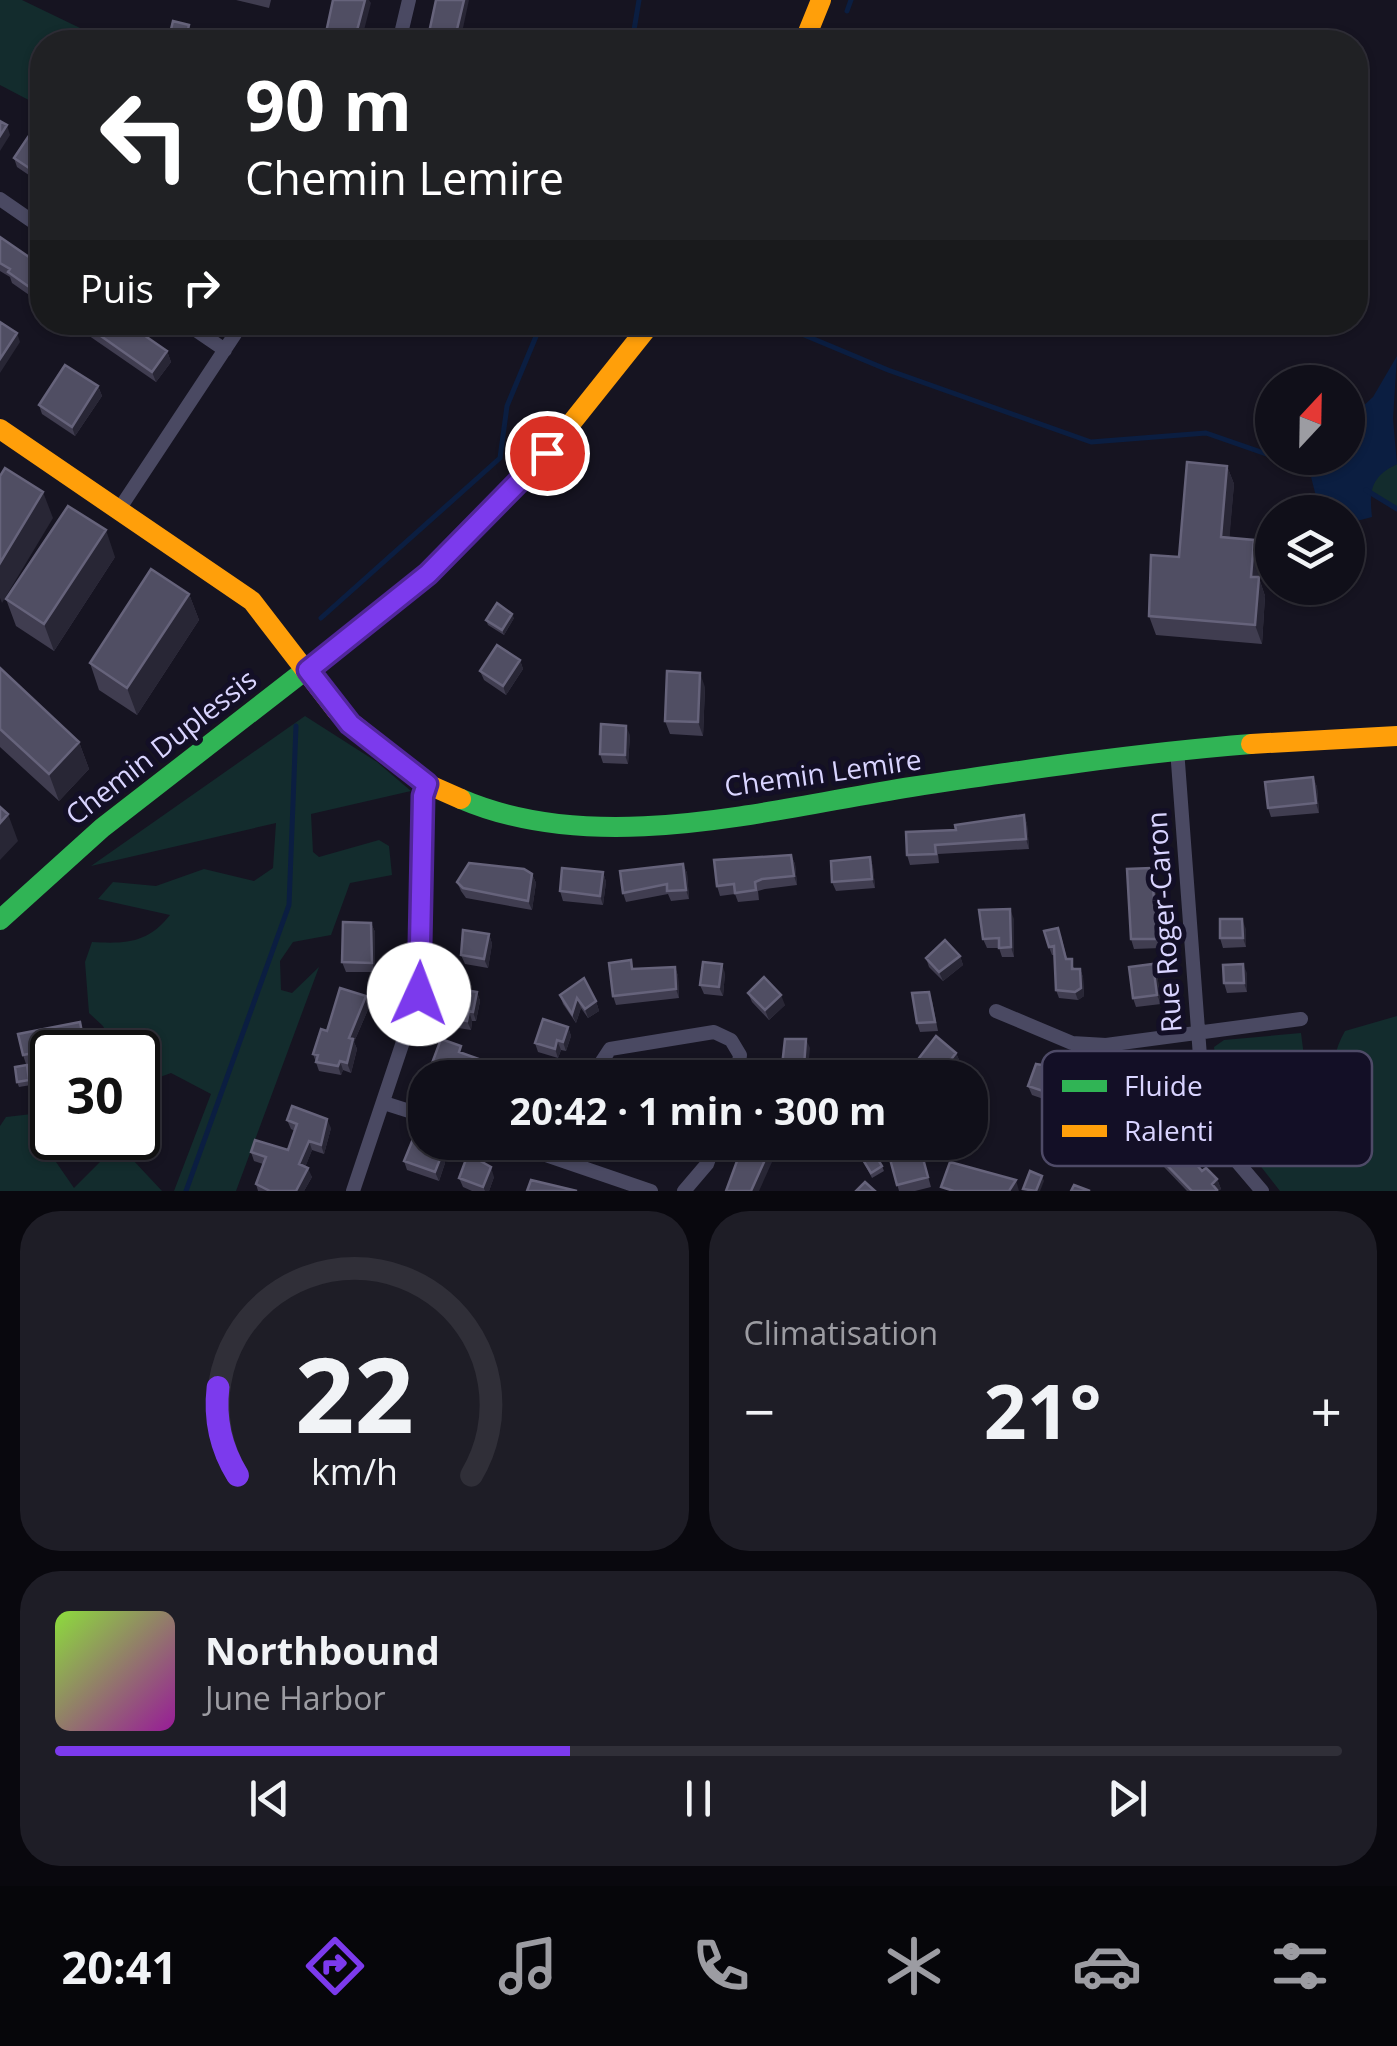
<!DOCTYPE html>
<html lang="fr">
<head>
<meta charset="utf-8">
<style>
	body { margin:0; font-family:"Open Sans",sans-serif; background:#1e1d26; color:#f1f3f6; height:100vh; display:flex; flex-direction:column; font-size:38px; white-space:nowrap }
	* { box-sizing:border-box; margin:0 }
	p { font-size:32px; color:#9c9ca2 }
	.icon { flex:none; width:55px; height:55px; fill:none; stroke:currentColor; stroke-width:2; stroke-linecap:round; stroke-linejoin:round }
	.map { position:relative; height:1191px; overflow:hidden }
	.sheet { display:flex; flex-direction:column; gap:20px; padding:20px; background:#09080e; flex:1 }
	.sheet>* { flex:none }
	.guide { position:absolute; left:30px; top:30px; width:1338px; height:305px; border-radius:40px; box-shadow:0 2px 8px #0004,0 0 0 2px #302f38; background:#202124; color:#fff; overflow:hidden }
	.needle { width:65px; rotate:22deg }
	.buttons { position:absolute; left:1255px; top:365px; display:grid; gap:20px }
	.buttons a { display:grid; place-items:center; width:110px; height:110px; border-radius:50%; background:#100f19; box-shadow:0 2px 8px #0004,0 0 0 2px #302f38; font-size:50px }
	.speed { position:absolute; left:30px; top:1030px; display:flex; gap:20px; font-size:50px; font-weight:700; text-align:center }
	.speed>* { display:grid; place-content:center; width:130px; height:130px; border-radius:50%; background:#100f19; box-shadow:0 2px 8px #0004,0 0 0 2px #302f38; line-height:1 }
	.speed .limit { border:5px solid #111; border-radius:15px; background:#fff; color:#111 }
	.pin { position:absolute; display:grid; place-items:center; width:85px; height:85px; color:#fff; margin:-42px; border:5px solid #fff; border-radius:50%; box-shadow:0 2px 10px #0007 }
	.me { position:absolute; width:110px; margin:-55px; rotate:2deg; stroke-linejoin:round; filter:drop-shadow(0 0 8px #0008) }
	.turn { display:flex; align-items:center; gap:35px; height:210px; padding:0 50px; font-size:45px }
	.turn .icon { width:130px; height:130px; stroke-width:2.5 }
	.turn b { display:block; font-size:70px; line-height:85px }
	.then { display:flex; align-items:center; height:95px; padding:0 50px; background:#0003; gap:20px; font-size:38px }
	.big { font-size:75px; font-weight:700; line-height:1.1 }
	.sheet .widget { flex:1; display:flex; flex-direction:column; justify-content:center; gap:15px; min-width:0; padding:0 35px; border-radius:40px; background:#1e1d26 }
	.sheet .dial { align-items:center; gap:0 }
	.dial svg { height:260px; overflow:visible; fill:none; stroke:#302f38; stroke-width:7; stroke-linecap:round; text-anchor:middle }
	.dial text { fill:#f1f3f6; stroke:none }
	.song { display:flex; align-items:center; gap:30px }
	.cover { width:120px; height:120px; border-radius:15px; background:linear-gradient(135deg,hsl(90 70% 55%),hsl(300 70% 35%)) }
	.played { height:10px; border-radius:5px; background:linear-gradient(90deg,#7c3aed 40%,#302f38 40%) }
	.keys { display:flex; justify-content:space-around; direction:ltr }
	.heat { display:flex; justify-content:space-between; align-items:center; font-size:55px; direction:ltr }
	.sheet .tiles { flex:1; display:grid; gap:20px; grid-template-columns:1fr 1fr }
	.widget:last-child { grid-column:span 2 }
	.trip { position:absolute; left:408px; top:1060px; width:580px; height:100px; border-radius:40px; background:#100f19; box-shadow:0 2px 8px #0004,0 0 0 2px #302f38; font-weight:700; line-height:100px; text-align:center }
	.tab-bar { display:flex; height:160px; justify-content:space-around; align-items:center; background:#06060a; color:#9c9ca2 }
	.tab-bar .icon { width:70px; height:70px }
	.tab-bar .on { color:#7c3aed }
	.tab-bar b { font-size:45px; color:#f1f3f6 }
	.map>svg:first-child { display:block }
	.green { fill:#132c2d }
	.water { fill:#0b1e41 }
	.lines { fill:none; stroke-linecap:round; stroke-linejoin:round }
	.stream { stroke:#0b1e41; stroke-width:5 }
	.street { stroke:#4a4962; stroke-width:14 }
	.fast { stroke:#30b455; stroke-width:20 }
	.slow { stroke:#ff9f0a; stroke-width:20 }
	.wall { fill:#403d50 }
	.shaded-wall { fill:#282635 }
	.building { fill:#504e63; stroke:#66637b; stroke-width:2.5 }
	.route-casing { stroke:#51269a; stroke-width:25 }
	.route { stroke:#7c3aed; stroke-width:18 }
	.labels { text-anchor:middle; stroke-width:10; stroke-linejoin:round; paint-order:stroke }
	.street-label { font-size:28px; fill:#d9d4ff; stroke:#130f26 }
	.key { fill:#130f26; stroke:#4e4a67; stroke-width:2.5 }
	.key-label { font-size:28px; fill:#d9d4ff }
</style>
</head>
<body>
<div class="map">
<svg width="1397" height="1191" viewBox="0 0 1397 1191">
	<rect width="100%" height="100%" fill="#161421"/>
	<!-- green -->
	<path class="green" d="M0,0H22L109,42H42V107L0,85Z
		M1397,464V509L1370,491L1379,473Z
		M305,716L377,762L411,791L311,814L313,852L319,857L379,840L389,846L392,875L350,883L331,935L293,942L280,961L281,990L292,993L319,967L236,1191H174L211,1094L171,1073L138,1085V1052H115L103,1026L89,1013L85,962L92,942C126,944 148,943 170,915L98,899L113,882L156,886L204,869L254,881L273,868L276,823L91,866Z
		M1397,1016V1191H1280L1222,1117L1214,1047L1224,1040L1301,1033L1313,1126C1341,1093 1324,1067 1345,1031Z
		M32,1114L52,1118V1135L38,1136L74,1188L118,1144L162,1191H0V1126L6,1117Z"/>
	<!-- water -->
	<path class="water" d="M1397,356L1393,419L1397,464C1371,477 1369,490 1372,517L1349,523L1348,512H1320L1309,469L1315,458H1348V420L1373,397Z"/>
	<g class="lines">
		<!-- stream -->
		<path class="stream" d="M847,11L851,0
			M632,42L639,0
			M773,322L888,370L1091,442L1206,433L1272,456
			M1278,458L1313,470
			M1366,490L1397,509
			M321,618L500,458L507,406L542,322
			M186,1191L289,905L296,726"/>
		<!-- street -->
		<path class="street" d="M399,42L409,0
			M0,199L42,228
			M184,322L225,350
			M118,511L243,322
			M1177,749L1204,1110L1222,1144L1262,1191
			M996,1011L1072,1043L1106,1045L1301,1019
			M591,1078L610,1049L714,1032L731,1040L740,1055L737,1078
			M384,1103L425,1116
			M508,1142L651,1191
			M561,1160L567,1142
			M353,1191L419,994L423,797L427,784
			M684,1191L707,1164L715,1142"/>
		<!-- fast -->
		<path class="fast" d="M461,799C598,858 770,809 911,787C1024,770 1137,753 1251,744
			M0,920L102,828L424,578"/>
		<!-- slow -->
		<path class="slow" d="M804,42L821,0
			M0,429L252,601L336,710L427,784L461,799
			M424,578L545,456L652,322
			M1251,744L1397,736"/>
	</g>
	<!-- wall -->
	<path class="wall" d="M236,0H271L269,8Z
		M42,147V184L17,167L14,158Z
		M0,237L42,266V304L12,283L10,277L0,271Z
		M69,322H125L167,351L171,362L156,382Z
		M98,386L102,396L75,436L42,414L39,405Z
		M1227,466L1234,484L1229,538L1254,540L1261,558L1259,578L1265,596L1262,644L1156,635L1149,616Z
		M115,557L54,651L16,626L6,599Z
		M189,594L199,620L137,715L99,690L90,663Z
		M514,618L504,635L488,625L486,620Z
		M520,660L523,669L506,695L484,680L480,671Z
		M0,668L79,742L89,769L59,801L0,747Z
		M705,687L703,736L670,734L665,721Z
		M630,735L628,764L603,763L600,754Z
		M1313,777L1317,787L1319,813L1271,817L1268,808Z
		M1024,815L1027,824L1029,849L938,854L939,863L910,865L907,855L956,830Z
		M791,855L795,864L797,885L765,889L758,891L759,900L738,902L735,894L720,896L717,886Z
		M870,857L873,867L875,888L836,891L832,882Z
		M683,864L687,873L689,899L671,901L668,894L626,902L623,893Z
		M603,872L606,882L603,905L563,901L560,891Z
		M532,874L536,883L532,910L466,898L461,891L457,882Z
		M1154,877L1161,948L1134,949L1131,939Z
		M1014,919V957H1002L999,948H987L983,939Z
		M371,923L375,932V972H346L342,962Z
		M1246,929V947L1223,948L1220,938Z
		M489,934L492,944L488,968L465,964L461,955Z
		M1061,936L1067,959L1075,969H1080L1083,977L1084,996L1078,1000L1059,998L1056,990L1054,955H1052L1049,947Z
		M960,956L963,965L943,981L929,967L926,958Z
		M1153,964L1157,973L1161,1004L1136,1007L1133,998Z
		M675,967L678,976L679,998L616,1005L613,996Z
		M725,973L723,996L704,994L700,985Z
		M1247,973V992L1227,993L1224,983Z
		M477,992L480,1001L476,1021H472L471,1030L452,1027L449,1018Z
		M748,993L785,1005L769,1020L752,1002Z
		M560,995L596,1001L599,1011L588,1018L581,1008L576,1023L563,1004Z
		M932,1001L938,1031L920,1032L917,1023Z
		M370,1005L354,1042L357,1049L351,1073L343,1070L341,1075L319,1071L313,1054L327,1031Z
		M568,1027L571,1036L566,1051L561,1050L558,1058L538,1052L535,1043Z
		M83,1031L87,1052H52V1059L26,1064L23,1055Z
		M956,1053L960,1062L948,1078H927L919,1071L916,1062Z
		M464,1054L490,1063L493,1071L491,1078H441L434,1074L431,1066Z
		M1167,1066L1171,1094L1162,1095L1171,1136L1157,1139L1153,1128L1148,1129L1140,1114Z
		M28,1070L31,1085L19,1087L17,1082Z
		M1098,1082L1097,1104L1055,1103L1032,1095L1028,1086Z
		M287,1120L331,1128L324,1154L312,1150L305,1167L312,1177L304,1191H258L256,1184L263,1164L254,1161L251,1152L288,1150L295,1131L291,1129Z
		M783,1146H809L805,1158L784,1151Z
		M921,1151L931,1187L915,1191H899L890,1159Z
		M442,1154L445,1163L439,1181L407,1170L404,1161Z
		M860,1155L882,1166L884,1171L872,1178Z
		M1160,1158L1202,1171L1217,1179L1221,1189L1218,1191H1187L1164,1167Z
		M494,1177L489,1191H472L463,1187L459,1178Z"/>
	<!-- shaded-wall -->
	<path class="shaded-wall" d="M365,0H369L371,3L361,42H354Z
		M464,0H469L460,42H454Z
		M189,25L192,34L190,42H185Z
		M7,125L10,135L0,151V136Z
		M17,333L20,342L0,373V359Z
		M167,351L171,362L156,382L152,372Z
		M98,386L102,396L75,436L72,427Z
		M1227,466L1234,484L1228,556L1221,537Z
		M43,492L53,518L2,603L0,598V563Z
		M106,530L115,557L54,651L44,624Z
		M1254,540L1261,558L1259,578L1265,596L1262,644L1255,625L1251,577Z
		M189,594L199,620L137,715L127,688Z
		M512,614L514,618L504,635L502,630Z
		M520,660L523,669L506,695L503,686Z
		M700,673L705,687L703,736L698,722Z
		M626,726L630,735L628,764L625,755Z
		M79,742L89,769L59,801L49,774Z
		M1313,777L1317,787L1319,813L1316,803Z
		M8,814L18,841L0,860V823Z
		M1024,815L1027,824L1029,849L1026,839Z
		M791,855L795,864L797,885L794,876Z
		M870,857L873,867L875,888L872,879Z
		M683,864L687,873L689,899L686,890Z
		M1151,868L1154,877L1161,948L1158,939Z
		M603,872L606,882L603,905L600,896Z
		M532,874L536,883L532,910L528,901Z
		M1010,909L1014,919V957L1011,947Z
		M1242,919L1246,929V947L1243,938Z
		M371,923L375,932V972L372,963Z
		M489,934L492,944L488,968L484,959Z
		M960,956L963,965L943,981L939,972Z
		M722,964L725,973L723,996L719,987Z
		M1153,964L1157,973L1161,1004L1157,995Z
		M1243,964L1247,973V992L1244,983Z
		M675,967L678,976L679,998L676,989Z
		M1080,969L1083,977L1084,996L1078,1000L1075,992Z
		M477,992L480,1001L476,1021L473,1012Z
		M781,995L785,1005L769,1020L765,1010Z
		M366,996L370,1005L354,1042L357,1049L351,1073L347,1063L349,1038Z
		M577,998L581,1008L576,1023L572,1014Z
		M596,1001L599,1011L588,1018L585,1009Z
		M469,1011L472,1021L471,1030L467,1021Z
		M568,1027L571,1036L566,1051L563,1042Z
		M806,1039L810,1048L807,1078H800Z
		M557,1040L561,1050L558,1058L555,1049Z
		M956,1053L960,1062L948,1078H937Z
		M1164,1057L1167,1066L1171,1094L1168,1085Z
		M340,1061L343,1070L341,1075L338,1066Z
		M490,1063L493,1071L491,1078H485Z
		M1095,1073L1098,1082L1097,1104L1093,1094Z
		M327,1119L331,1128L324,1154L321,1145Z
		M309,1141L312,1150L303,1173L299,1164Z
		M773,1142L777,1151L759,1191H751Z
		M807,1142L809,1146L805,1158L803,1154Z
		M442,1154L445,1163L439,1181L435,1172Z
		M491,1167L494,1177L489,1191H485L483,1187Z
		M308,1168L312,1177L304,1191H296Z
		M1042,1176L1044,1181L1040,1191H1036Z
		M1217,1179L1221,1189L1218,1191H1214L1212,1184Z
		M1016,1180L1019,1191H1009Z"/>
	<!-- building -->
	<path class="building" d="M333,0H365L354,42H324Z
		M436,0H464L454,42H427Z
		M173,21L189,25L185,42H168Z
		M0,121L7,125L0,136Z
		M28,137L42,147V168L38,174L14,158Z
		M0,237L42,266V296L8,272L10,269L0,263Z
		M0,322L17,333L0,359Z
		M81,322H125L167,351L152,372Z
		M65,365L98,386L72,427L39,405Z
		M1187,462L1227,466L1221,537L1254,540L1251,577H1259L1255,625L1149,616L1151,555L1179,557Z
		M5,468L43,492L0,563V476Z
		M68,506L106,530L44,624L6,599Z
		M151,569L189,594L127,688L90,663Z
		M497,603L512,614L502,630L486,620Z
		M497,645L520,660L503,686L480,671Z
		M0,668L79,742L49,774L0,729Z
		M667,671L700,673L698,722L665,721Z
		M601,724L626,726L625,755L600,754Z
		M1313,777L1316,803L1268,808L1265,782Z
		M0,807L8,814L0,823Z
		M1024,815L1026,839L935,845L936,854L907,855L906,832L956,830L955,825Z
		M791,855L794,876L762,879L755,882L756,890L735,893L734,884L717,886L714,860Z
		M870,857L872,879L832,882L831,861Z
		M469,863L524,869L532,874L528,901L463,888L457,882Z
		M683,864L686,890L667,891V884L623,893L620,871Z
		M562,868L603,872L600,896L560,891Z
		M1151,868L1158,939H1131L1127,869Z
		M1010,909L1011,947L999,948V938L983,939L979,910Z
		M1220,919H1242L1243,938H1220Z
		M343,922L371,923L372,963L342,962Z
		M1058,928L1066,959H1072V969H1080L1081,988L1075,992L1056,990L1054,946L1049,947L1044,931Z
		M463,930L489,934L484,959L461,955Z
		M945,940L960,956L939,972L926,958Z
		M631,960L632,969L675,967L676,989L613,996L609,963Z
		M703,962L722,964L719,987L700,985Z
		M1153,964L1157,995L1133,998L1129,967Z
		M1243,964L1244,983H1224L1223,965Z
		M764,977L781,995L765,1010L748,993Z
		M584,978L596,1001L585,1009L577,998L572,1014L560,995Z
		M340,988L366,996L349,1038L353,1039L347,1063L340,1061L338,1066L316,1062L318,1055L313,1054L321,1029L327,1031Z
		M454,988L477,992L473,1012L469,1011L467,1021L449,1018Z
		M929,992L935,1022L917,1023L912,993Z
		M543,1019L568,1027L563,1042L557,1040L555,1049L535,1043Z
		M80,1022L84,1043L23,1055L18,1034Z
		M936,1036L956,1053L937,1078L916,1062Z
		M441,1039L461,1046L459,1052L490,1063L485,1078H473L453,1071L451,1076L431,1066Z
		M785,1039H806L804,1066L800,1078H774L776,1072L781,1075Z
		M1036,1064L1095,1073L1093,1094H1052L1028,1086Z
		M27,1065L29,1080L17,1082L15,1067Z
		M536,1068L552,1074L551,1078H519L521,1072L533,1076Z
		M292,1106L327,1119L321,1145L309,1141L299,1164L308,1168L296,1191H270L256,1184L266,1157L251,1152L255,1140L288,1150L297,1124L287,1120Z
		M413,1139L442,1154L435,1172L404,1161Z
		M744,1142H773L751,1191H726Z
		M784,1142H807L803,1154L783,1146Z
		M1178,1142L1202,1171L1206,1168L1217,1179L1212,1184L1217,1190L1216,1191H1192L1160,1158Z
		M871,1148L882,1166L871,1173L860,1155Z
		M921,1151L928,1177L897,1185L890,1159Z
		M468,1154L491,1167L483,1187L459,1178Z
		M950,1162L1016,1180L1009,1191H954L941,1187Z
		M1030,1171L1042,1176L1036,1191L1023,1189Z
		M531,1180L577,1191H527Z
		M865,1182L875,1191H856Z
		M1074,1185L1090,1191H1071Z"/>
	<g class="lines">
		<defs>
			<path id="route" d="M419,994L423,796L427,784L350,724L308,670L428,574L547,453"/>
		</defs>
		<!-- route casing -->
		<use href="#route" class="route-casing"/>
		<!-- route -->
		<use href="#route" class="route"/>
	</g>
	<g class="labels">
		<!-- street labels -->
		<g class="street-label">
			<text transform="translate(161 747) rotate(-38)" y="10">Chemin Duplessis</text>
			<text transform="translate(823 773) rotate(-8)" y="10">Chemin Lemire</text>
			<text transform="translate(1164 922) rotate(-94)" y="10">Rue Roger-Caron</text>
		</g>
	</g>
	<!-- legend -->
	<rect x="1042" y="1051" width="330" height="115" rx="15" class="key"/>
	<rect x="1062" y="1080" width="45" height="12" fill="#30b455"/>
	<rect x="1062" y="1125" width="45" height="12" fill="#ff9f0a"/>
	<g class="key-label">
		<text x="1124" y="1096">Fluide</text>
		<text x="1124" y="1141">Ralenti</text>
	</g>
</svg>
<div class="buttons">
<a><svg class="needle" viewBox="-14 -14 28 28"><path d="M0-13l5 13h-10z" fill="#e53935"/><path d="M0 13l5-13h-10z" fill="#9c9ca2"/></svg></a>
<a><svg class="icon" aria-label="layers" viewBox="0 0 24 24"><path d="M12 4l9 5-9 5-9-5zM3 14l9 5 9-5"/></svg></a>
</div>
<div class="speed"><div class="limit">30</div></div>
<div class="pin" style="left:547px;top:453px;background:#d93025"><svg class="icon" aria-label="arrive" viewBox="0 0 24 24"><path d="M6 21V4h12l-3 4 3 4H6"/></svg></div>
<svg class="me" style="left:419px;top:994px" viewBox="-20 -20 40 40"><circle r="19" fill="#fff"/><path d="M0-13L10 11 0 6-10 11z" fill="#7c3aed"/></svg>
<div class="trip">20:42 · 1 min · 300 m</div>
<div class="guide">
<div class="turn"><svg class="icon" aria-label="left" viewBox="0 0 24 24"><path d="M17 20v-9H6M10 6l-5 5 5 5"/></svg><div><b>90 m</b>Chemin Lemire</div></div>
<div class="then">Puis<svg class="icon" aria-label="right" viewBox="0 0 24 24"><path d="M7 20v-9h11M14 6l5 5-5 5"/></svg></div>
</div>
</div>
<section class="sheet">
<div class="tiles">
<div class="widget dial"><svg viewBox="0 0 100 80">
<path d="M14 69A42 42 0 1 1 86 69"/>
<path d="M14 69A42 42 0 0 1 8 42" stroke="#7c3aed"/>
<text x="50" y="56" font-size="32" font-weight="700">22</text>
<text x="50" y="72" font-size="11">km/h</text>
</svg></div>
<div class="widget"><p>Climatisation</p>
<div class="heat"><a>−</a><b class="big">21°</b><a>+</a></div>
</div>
<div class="widget">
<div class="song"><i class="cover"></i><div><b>Northbound</b><p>June Harbor</p></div></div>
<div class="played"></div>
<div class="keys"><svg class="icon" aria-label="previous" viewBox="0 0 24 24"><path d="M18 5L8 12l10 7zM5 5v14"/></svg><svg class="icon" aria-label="pause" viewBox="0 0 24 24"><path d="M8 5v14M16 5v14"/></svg><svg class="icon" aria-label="next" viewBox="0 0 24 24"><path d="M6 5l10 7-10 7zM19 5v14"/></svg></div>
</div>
</div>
</section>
<nav class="tab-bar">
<b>20:41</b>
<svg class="icon on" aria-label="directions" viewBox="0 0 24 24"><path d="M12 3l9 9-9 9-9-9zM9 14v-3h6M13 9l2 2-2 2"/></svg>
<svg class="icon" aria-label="music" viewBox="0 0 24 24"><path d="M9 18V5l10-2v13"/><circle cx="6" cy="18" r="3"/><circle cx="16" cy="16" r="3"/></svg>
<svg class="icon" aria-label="phone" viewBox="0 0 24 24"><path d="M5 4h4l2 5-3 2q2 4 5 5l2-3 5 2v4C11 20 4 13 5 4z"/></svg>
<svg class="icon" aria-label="climate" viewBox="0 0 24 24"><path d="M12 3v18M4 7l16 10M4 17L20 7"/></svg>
<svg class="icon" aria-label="car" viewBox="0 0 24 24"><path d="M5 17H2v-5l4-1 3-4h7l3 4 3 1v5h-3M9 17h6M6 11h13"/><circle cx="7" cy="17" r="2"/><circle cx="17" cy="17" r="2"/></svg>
<svg class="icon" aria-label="filters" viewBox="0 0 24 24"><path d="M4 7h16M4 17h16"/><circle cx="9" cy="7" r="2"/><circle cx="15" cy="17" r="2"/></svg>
</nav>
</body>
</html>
